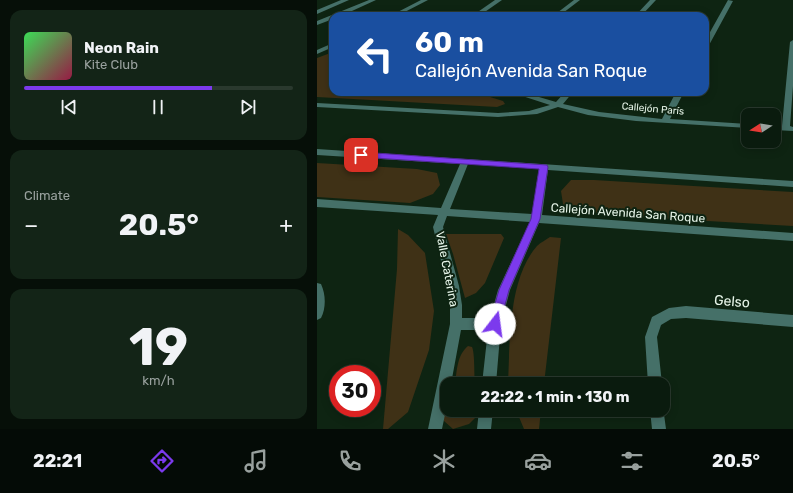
<!DOCTYPE html>
<html lang="en">
<head>
<meta charset="utf-8">
<style>
	body { margin:0; font-family:Rubik,sans-serif; background:#132417; color:#f1f3f6; height:100vh; display:flex; flex-direction:column; font-size:15px; white-space:nowrap }
	* { box-sizing:border-box; margin:0 }
	p { font-size:13px; color:#99a19e }
	.icon { flex:none; width:22px; height:22px; fill:none; stroke:currentColor; stroke-width:2; stroke-linecap:round; stroke-linejoin:round }
	.map { position:relative; flex:1; overflow:hidden }
	.details { display:flex; flex-direction:column; gap:10px; padding:10px; background:#060f08; width:317px }
	.details>* { flex:none }
	.hud { position:absolute; left:12px; top:12px; width:380px; height:84px; border-radius:12px; box-shadow:0 2px 10px #0003,0 0 0 1px #2a392e; background:#1a4fa0; color:#fff; overflow:hidden }
	.needle { width:26px; rotate:258deg }
	.tools { position:absolute; left:424px; top:108px; display:grid; gap:8px }
	.tools a { display:grid; place-items:center; width:40px; height:40px; border-radius:8px; background:#0a1b0e; box-shadow:0 2px 10px #0003,0 0 0 1px #2a392e; font-size:20px }
	.speed { position:absolute; left:12px; top:365px; display:flex; gap:8px; font-size:20px; font-weight:700; text-align:center }
	.speed>* { display:grid; place-content:center; width:52px; height:52px; border-radius:50%; background:#0a1b0e; box-shadow:0 2px 10px #0003,0 0 0 1px #2a392e; line-height:1 }
	.speed .limit { border:6px solid #d22; background:#fff; color:#111 }
	.pin { position:absolute; display:grid; place-items:center; width:34px; height:34px; color:#fff; margin:-17px; border-radius:8px; box-shadow:0 2px 6px #0006 }
	.me { position:absolute; width:44px; margin:-22px; rotate:15deg; stroke-linejoin:round; filter:drop-shadow(0 0 3px #0008) }
	.turn { display:flex; align-items:center; gap:14px; height:84px; padding:0 20px; font-size:18px }
	.turn .icon { width:52px; height:52px; stroke-width:2.5 }
	.turn b { display:block; font-size:28px; line-height:34px }
	.big { font-size:30px; font-weight:700; line-height:1.1 }
	.details .widget { flex:1; display:flex; flex-direction:column; justify-content:center; gap:6px; min-width:0; padding:0 14px; border-radius:12px; background:#132417 }
	.details .dial { align-items:center; gap:0 }
	.dial b { font-size:52px; line-height:1 }
	.song { display:flex; align-items:center; gap:12px }
	.cover { width:48px; height:48px; border-radius:6px; background:linear-gradient(135deg,hsl(130 70% 55%),hsl(340 70% 35%)) }
	.played { height:4px; border-radius:2px; background:linear-gradient(90deg,#7c3aed 70%,#2a392e 70%) }
	.keys { display:flex; justify-content:space-around; direction:ltr }
	.heat { display:flex; justify-content:space-between; align-items:center; font-size:22px; direction:ltr }
	.trip { position:absolute; left:123px; top:377px; width:230px; height:40px; border-radius:12px; background:#0a1b0e; box-shadow:0 2px 10px #0003,0 0 0 1px #2a392e; font-weight:700; line-height:40px; text-align:center }
	.menu { display:flex; height:64px; justify-content:space-around; align-items:center; background:#040b06; color:#99a19e }
	.menu .icon { width:28px; height:28px }
	.menu .active { color:#7c3aed }
	.menu b { font-size:18px; color:#f1f3f6 }
	main { display:flex; flex:1; min-height:0 }
	.map>svg:first-child { display:block }
	.green { fill:#3f3116 }
	.lines { fill:none; stroke-linecap:round; stroke-linejoin:round }
	.minor { fill:#457068; fill-rule:evenodd }
	.route { fill:#7c3aed; stroke:#51269a }
	.labels { text-anchor:middle; stroke-width:4; stroke-linejoin:round; paint-order:stroke }
	.far-street-label { font-size:10px; fill:#e7f5e9; stroke:#0e2412 }
	.street-label { font-size:12px; fill:#e7f5e9; stroke:#0e2412 }
	.near-street-label { font-size:14px; fill:#e7f5e9; stroke:#0e2412 }
</style>
</head>
<body>
<main>
<section class="details">
<div class="widget">
<div class="song"><i class="cover"></i><div><b>Neon Rain</b><p>Kite Club</p></div></div>
<div class="played"></div>
<div class="keys"><svg class="icon" aria-label="previous" viewBox="0 0 24 24"><path d="M18 5L8 12l10 7zM5 5v14"/></svg><svg class="icon" aria-label="pause" viewBox="0 0 24 24"><path d="M8 5v14M16 5v14"/></svg><svg class="icon" aria-label="next" viewBox="0 0 24 24"><path d="M6 5l10 7-10 7zM19 5v14"/></svg></div>
</div>
<div class="widget"><p>Climate</p>
<div class="heat"><a>−</a><b class="big">20.5°</b><a>+</a></div>
</div>
<div class="widget dial"><b>19</b><p>km/h</p></div>
</section>
<div class="map">
<svg width="476" height="429" viewBox="0 0 476 429">
	<rect width="100%" height="100%" fill="#0e2412"/>
	<!-- green -->
	<path class="green" d="M16,52V92H157L186,101L188,104L180,107L0,97V58Z
		M0,163L100,169L120,173L123,185L116,194L93,203L0,197Z
		M254,180H277L476,192V226L253,213L246,204L244,191Z
		M81,229L91,235L108,253L117,311L112,350L91,412L71,429H66L80,269Z
		M129,234H184L187,238L168,283L159,293L148,298L136,254Z
		M233,237L244,238L227,384H191C193,342 191,279 220,246C224,242 229,240 233,237Z
		M151,346L155,347C158,353 157,376 158,384H138C140,370 140,355 151,346Z
		M130,405V410H159V417L152,424L136,429L127,421V411Z
		M199,410H224L222,429H207Z"/>
	<g class="lines">
		<!-- minor -->
		<path class="minor" d="M24,0H32L0,14V10Z
			M52,0H59L24,16H16V19L0,25V21Z
			M104,0H111L80,16H73Z
			M178,0H185L162,16H155Z
			M257,0H263L242,16H236Z
			M333,0H339L324,16H318Z
			M411,0L416,1L391,47L388,49V41Z
			M476,40V86L473,126L476,127V131L457,130V126H465L473,42Z
			M16,43V47L0,54V50Z
			M193,92H205L239,102L248,92H256L246,104L282,112L345,119L359,92H367L353,119L431,124V128L319,121L271,115L241,107L220,114L181,117L0,107V103L181,113L212,111L233,105Z
			M0,149L476,181V187L231,170L225,215L476,233V241L222,223L193,290L184,324L179,384H165L171,330H144L134,384H130V405L125,429H111L133,324V305L130,286L116,227L121,215L0,207V199L124,208L143,164L0,155ZM151,164L222,169L215,214L133,209ZM130,216L213,222L181,290L173,318H145V305L142,286L126,227Z
			M0,283L4,284C9,295 9,308 4,318L0,320Z
			M369,306L476,315V327L369,318L354,319L344,325L340,337L345,384H331L328,337L335,317L352,308Z
			M346,407L349,429H335L333,410H346Z
			M162,410H176L174,429H160Z"/>
	</g>
	<!-- route -->
	<path class="route" d="M44,152L230,165L231,167L223,219L192,290L182,327L178,329L174,327L172,324L182,290L214,219L222,169L42,157V153Z"/>
	<g class="labels">
		<!-- far-street labels -->
		<g class="far-street-label">
			<text transform="translate(336 108) rotate(5)" y="4">Callejón París</text>
		</g>
		<!-- street labels -->
		<g class="street-label">
			<text transform="translate(311 213) rotate(4)" y="4">Callejón Avenida San Roque</text>
			<text transform="translate(130 269) rotate(79)" y="4">Valle Caterina</text>
		</g>
		<!-- near-street labels -->
		<g class="near-street-label">
			<text transform="translate(415 301) rotate(5)" y="5">Gelso</text>
		</g>
	</g>
</svg>
<div class="tools">
<a><svg class="needle" viewBox="-14 -14 28 28"><path d="M0-13l5 13h-10z" fill="#e53935"/><path d="M0 13l5-13h-10z" fill="#99a19e"/></svg></a>
</div>
<div class="speed"><div class="limit">30</div></div>
<div class="pin" style="left:44px;top:155px;background:#d93025"><svg class="icon" aria-label="arrive" viewBox="0 0 24 24"><path d="M6 21V4h12l-3 4 3 4H6"/></svg></div>
<svg class="me" style="left:178px;top:324px" viewBox="-20 -20 40 40"><circle r="19" fill="#fff"/><path d="M0-13L10 11 0 6-10 11z" fill="#7c3aed"/></svg>
<div class="trip">22:22 · 1 min · 130 m</div>
<div class="hud">
<div class="turn"><svg class="icon" aria-label="left" viewBox="0 0 24 24"><path d="M17 20v-9H6M10 6l-5 5 5 5"/></svg><div><b>60 m</b>Callejón Avenida San Roque</div></div>
</div>
</div>
</main>
<nav class="menu">
<b>22:21</b>
<svg class="icon active" aria-label="directions" viewBox="0 0 24 24"><path d="M12 3l9 9-9 9-9-9zM9 14v-3h6M13 9l2 2-2 2"/></svg>
<svg class="icon" aria-label="music" viewBox="0 0 24 24"><path d="M9 18V5l10-2v13"/><circle cx="6" cy="18" r="3"/><circle cx="16" cy="16" r="3"/></svg>
<svg class="icon" aria-label="phone" viewBox="0 0 24 24"><path d="M5 4h4l2 5-3 2q2 4 5 5l2-3 5 2v4C11 20 4 13 5 4z"/></svg>
<svg class="icon" aria-label="climate" viewBox="0 0 24 24"><path d="M12 3v18M4 7l16 10M4 17L20 7"/></svg>
<svg class="icon" aria-label="car" viewBox="0 0 24 24"><path d="M5 17H2v-5l4-1 3-4h7l3 4 3 1v5h-3M9 17h6M6 11h13"/><circle cx="7" cy="17" r="2"/><circle cx="17" cy="17" r="2"/></svg>
<svg class="icon" aria-label="filters" viewBox="0 0 24 24"><path d="M4 7h16M4 17h16"/><circle cx="9" cy="7" r="2"/><circle cx="15" cy="17" r="2"/></svg>
<b>20.5°</b>
</nav>
</body>
</html>
